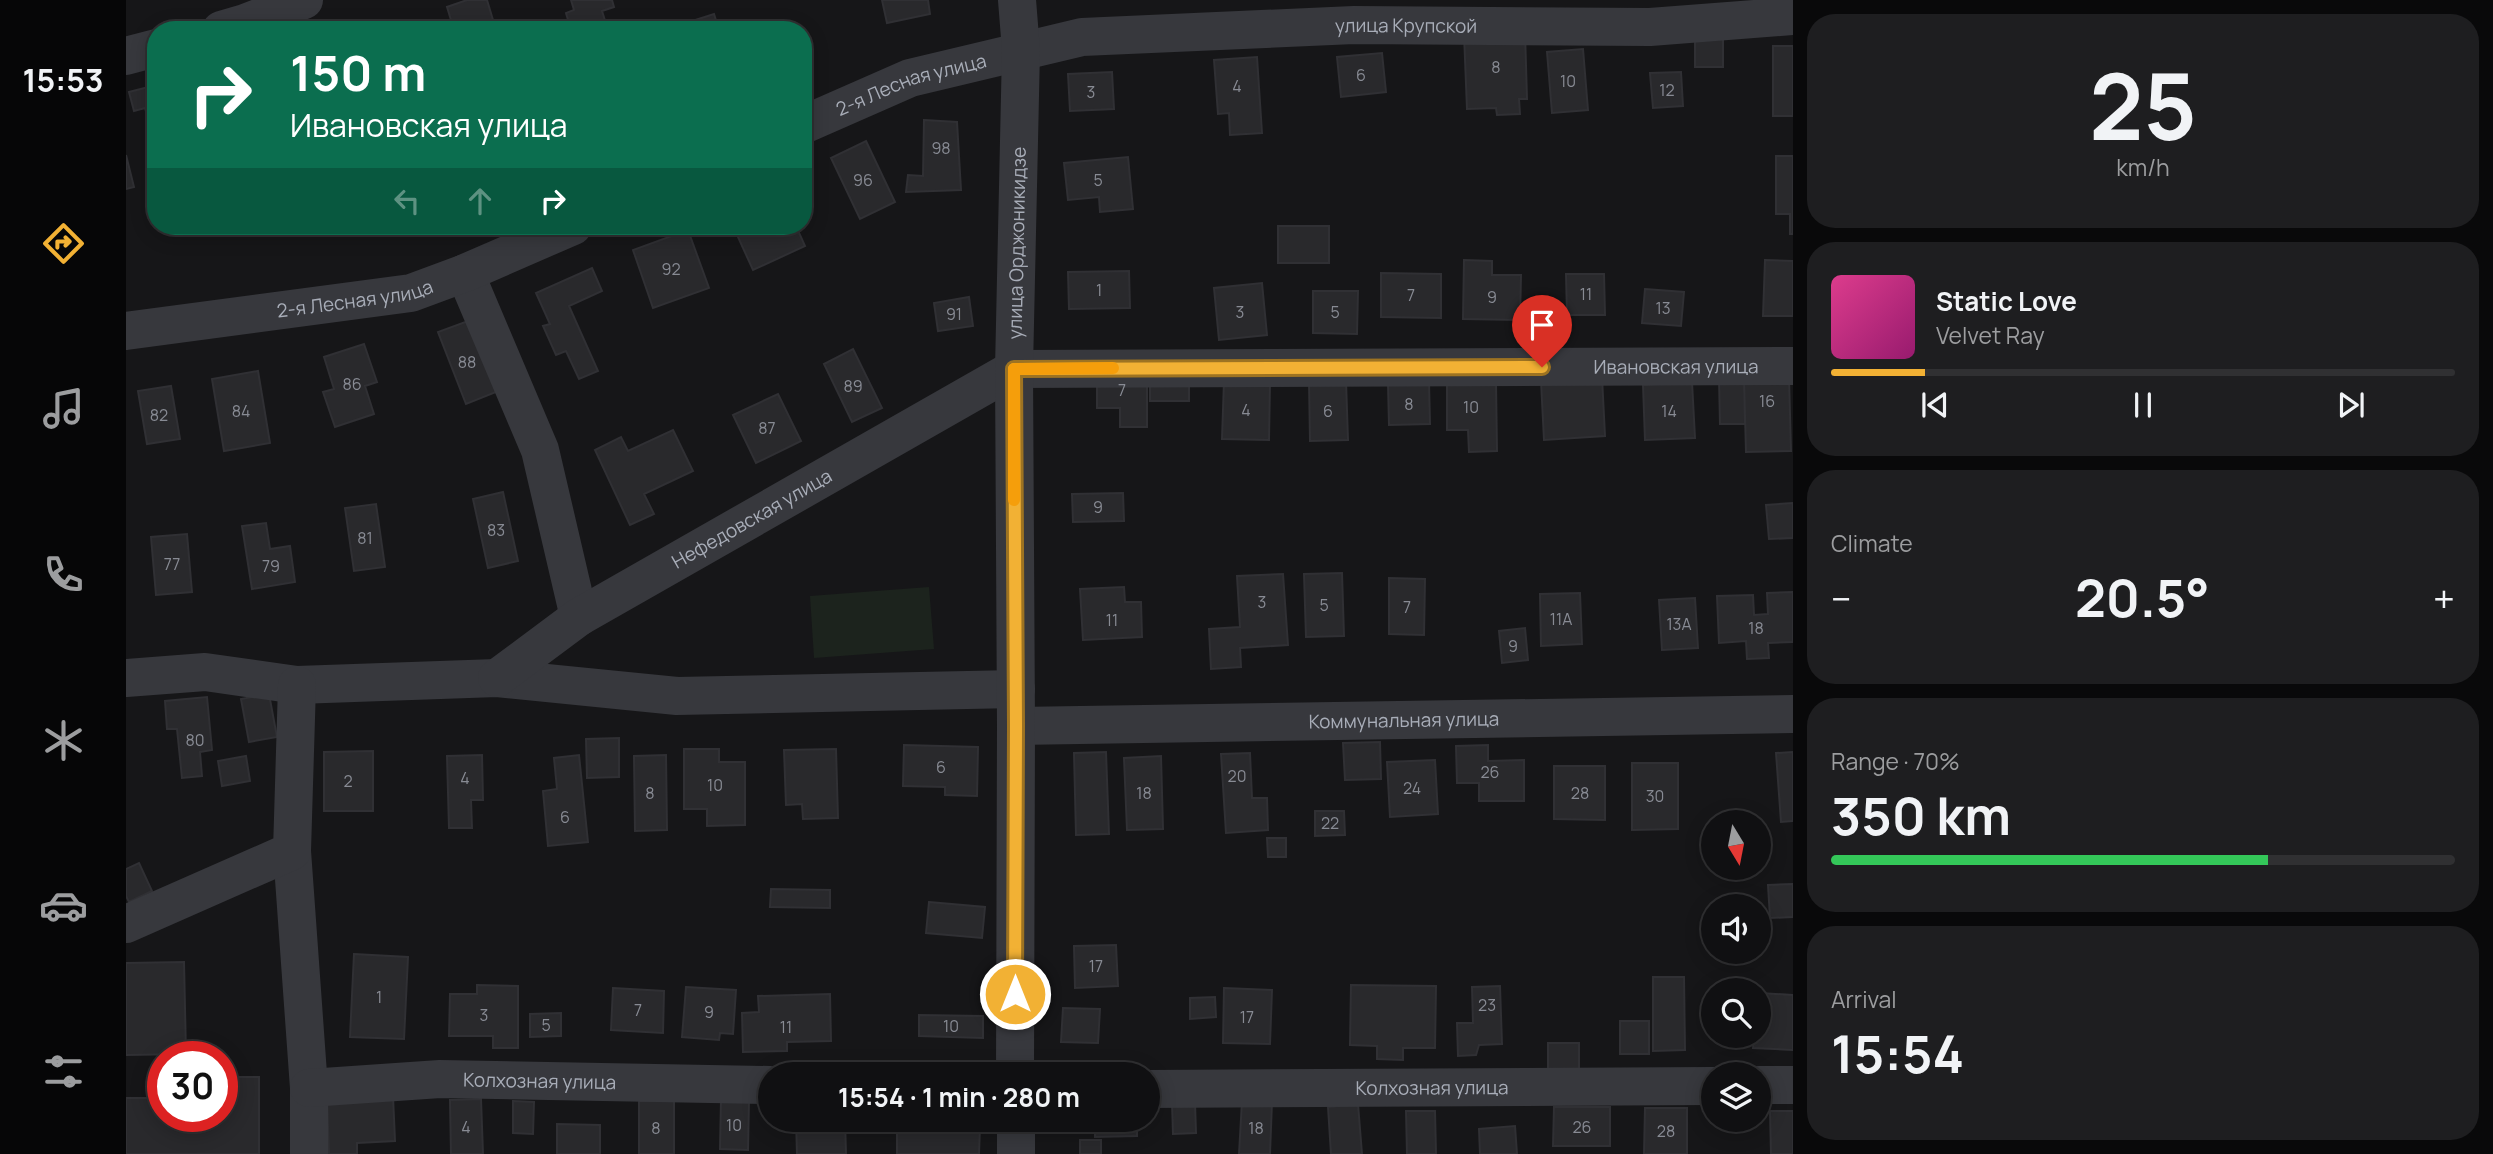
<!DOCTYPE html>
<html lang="en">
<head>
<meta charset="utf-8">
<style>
	body { margin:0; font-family:Manrope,sans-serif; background:#1e1e20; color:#f1f3f6; height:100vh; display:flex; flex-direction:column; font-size:26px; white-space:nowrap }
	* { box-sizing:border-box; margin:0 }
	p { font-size:23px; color:#9c9d9f }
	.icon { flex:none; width:38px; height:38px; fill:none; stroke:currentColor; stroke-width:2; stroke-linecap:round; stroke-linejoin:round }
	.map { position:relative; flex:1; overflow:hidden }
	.panel { display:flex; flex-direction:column; gap:14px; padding:14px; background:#09090a; width:700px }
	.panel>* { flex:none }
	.top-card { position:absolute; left:21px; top:21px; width:665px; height:214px; border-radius:28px; box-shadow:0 4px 18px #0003,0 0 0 2px #303032; background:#0b6e4f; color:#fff; overflow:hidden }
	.needle { width:46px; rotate:170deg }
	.controls { position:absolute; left:1575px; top:810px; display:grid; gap:14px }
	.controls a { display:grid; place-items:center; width:70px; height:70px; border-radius:50%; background:#101012; box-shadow:0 4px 18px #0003,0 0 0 2px #303032; font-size:35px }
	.speed { position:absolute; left:21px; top:1041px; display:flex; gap:14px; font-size:35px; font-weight:700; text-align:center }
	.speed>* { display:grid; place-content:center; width:91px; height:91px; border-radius:50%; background:#101012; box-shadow:0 4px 18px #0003,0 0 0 2px #303032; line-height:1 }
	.speed .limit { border:10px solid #d22; background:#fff; color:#111 }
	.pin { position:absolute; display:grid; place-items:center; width:60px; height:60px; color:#fff; margin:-72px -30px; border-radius:50% 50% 50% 0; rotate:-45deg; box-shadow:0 0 7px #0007 }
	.pin .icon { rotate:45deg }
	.me { position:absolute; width:77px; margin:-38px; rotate:0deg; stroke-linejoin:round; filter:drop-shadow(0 0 5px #0008) }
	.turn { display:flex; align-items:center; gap:24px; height:147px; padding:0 28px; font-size:32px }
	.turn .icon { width:91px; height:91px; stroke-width:2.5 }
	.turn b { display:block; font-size:49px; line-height:60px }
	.lanes { display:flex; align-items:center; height:66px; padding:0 28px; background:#0003; justify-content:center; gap:35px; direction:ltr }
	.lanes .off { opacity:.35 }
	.big { font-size:52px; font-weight:700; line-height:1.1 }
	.panel .widget { flex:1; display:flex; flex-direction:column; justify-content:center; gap:10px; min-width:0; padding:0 24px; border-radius:28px; background:#1e1e20 }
	.panel .dial { align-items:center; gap:0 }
	.dial b { font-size:91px; line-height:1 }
	.song { display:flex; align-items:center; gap:21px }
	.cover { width:84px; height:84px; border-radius:10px; background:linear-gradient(135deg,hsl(330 70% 55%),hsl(320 70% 35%)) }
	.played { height:7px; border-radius:4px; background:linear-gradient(90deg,#f2b134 15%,#303032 15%) }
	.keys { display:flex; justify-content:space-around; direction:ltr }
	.heat { display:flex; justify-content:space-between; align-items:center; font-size:38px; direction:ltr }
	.charge { height:10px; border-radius:5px; background:linear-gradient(90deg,#34c759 70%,#303032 0) }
	.trip { position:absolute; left:632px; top:1062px; width:402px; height:70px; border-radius:35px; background:#101012; box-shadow:0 4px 18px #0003,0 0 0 2px #303032; font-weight:700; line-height:70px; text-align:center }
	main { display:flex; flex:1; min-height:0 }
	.tab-bar { display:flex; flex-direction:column; width:126px; justify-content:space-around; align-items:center; background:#060607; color:#9c9d9f }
	.tab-bar .icon { width:49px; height:49px }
	.tab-bar .selected { color:#f2b134 }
	.tab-bar b { font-size:32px; color:#f1f3f6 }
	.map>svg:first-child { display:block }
	.green { fill:#1c231d }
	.building { fill:#29292c; stroke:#303034; stroke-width:2 }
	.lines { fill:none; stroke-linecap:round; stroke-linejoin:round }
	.minor { stroke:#37383d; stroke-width:38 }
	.route-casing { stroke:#9d7322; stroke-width:18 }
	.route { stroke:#f2b134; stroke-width:12 }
	.slow { stroke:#f59e0b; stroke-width:12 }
	.labels { text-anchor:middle; stroke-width:7; stroke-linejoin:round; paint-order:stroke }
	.number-label { font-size:16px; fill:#888b94 }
	.street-label { font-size:19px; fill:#a8adb8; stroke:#111113 }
</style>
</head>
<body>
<main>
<nav class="tab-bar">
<b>15:53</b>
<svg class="icon selected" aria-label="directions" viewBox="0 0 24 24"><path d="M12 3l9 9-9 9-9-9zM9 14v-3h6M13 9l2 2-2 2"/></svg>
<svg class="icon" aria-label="music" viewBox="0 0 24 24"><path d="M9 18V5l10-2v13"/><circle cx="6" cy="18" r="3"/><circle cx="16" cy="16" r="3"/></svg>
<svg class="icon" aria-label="phone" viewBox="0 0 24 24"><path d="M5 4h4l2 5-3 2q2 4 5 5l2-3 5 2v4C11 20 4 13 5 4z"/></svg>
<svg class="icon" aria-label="climate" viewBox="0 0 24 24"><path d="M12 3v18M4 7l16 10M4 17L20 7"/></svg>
<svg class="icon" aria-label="car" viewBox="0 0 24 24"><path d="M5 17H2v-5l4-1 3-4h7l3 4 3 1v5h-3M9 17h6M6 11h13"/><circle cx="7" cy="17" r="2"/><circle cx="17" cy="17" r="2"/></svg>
<svg class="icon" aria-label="filters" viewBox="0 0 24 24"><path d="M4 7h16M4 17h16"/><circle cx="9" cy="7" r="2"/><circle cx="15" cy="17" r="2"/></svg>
</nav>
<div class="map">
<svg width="1667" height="1154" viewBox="0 0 1667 1154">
	<rect width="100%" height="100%" fill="#161618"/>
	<!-- green -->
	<path class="green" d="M803,587L808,649L688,658L684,596Z"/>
	<!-- building -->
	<path class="building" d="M341,0H361L370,30H328L321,7Z
		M445,0H486L488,7L476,11L482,30H445L440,13L448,10Z
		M756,0H802L804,14L761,23Z
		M588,14L593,30H562L560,23Z
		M1399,32L1401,99H1393L1394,114L1371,115L1370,108L1341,109L1338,34Z
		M1597,35V67H1569V36Z
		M1647,46H1667V116H1647Z
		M1457,49L1462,110L1426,113L1421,52Z
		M1256,53L1260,92L1215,97L1211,57Z
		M1131,57L1136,133L1104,135L1103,113L1092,114L1088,60Z
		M986,72L988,109L944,111L942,74Z
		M1555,72L1557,106L1527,108L1524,73Z
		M30,85V120L23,122L19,108L8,111L3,92Z
		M798,120L831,122L835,190L780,192L782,175L797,176Z
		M740,141L769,202L734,219L705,158Z
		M0,155L8,187L0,189Z
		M1650,156H1667V234H1664V214H1650Z
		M1002,157L1007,209L974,212L973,197L942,200L938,163Z
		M607,226H670L679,246L627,270Z
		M1152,226H1203V263H1152Z
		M562,230L583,288L527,308L507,250Z
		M1338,260L1366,261V275H1395L1394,320L1337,319Z
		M1639,260L1667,261V316H1637Z
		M466,268L476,291L443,306L472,371L453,379L440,351L430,355L417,326L424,324L410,293Z
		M1003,271L1004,308L943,309L942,272Z
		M1255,273L1315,274V318L1255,317Z
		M1440,274H1478L1479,315H1441Z
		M1136,283L1141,335L1093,340L1088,288Z
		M1519,289L1558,292L1555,326L1516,323Z
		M1187,291H1232L1231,334L1187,333Z
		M843,297L847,326L812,331L808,303Z
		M342,321L370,392L340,404L312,332Z
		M238,344L251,382L239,386L248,414L209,427L197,392L208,389L198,357Z
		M727,349L756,408L726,422L698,364Z
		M132,371L144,443L98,451L86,379Z
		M971,371H1021V427H994V408H971Z
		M1024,377H1063V401H1024Z
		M1476,377L1479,436L1418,440L1415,381Z
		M1663,377L1665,451L1620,452L1618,378Z
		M1593,378H1618L1619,424H1594Z
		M1098,381L1144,382L1143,440L1096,439Z
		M1183,381H1220L1222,440L1184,441Z
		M1303,382L1304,424L1263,425L1262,384Z
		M1566,382L1569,438L1519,440L1517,385Z
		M1321,383H1370L1371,451L1343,452L1342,430H1321Z
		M45,386L54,439L21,444L12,391Z
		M652,394L675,441L630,463L607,415Z
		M547,430L567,471L518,494L528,514L504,525L469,450L495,437L502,451Z
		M377,492L392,561L362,568L347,499Z
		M997,493L998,521L947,522L946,494Z
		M1667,503V538L1643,539L1640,505Z
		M250,504L259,567L228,571L219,508Z
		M140,523L144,549L164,546L169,582L126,589L116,526Z
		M61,534L66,592L30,595L25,537Z
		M1216,573L1218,636L1180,637L1178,574Z
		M1157,574L1162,645L1114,648L1115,667L1085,669L1083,629L1114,627L1111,576Z
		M1263,578L1299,579L1298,635L1263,634Z
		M998,587L999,602H1015L1016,637L957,640L954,589Z
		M1667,592V642L1642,643L1643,658L1621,659L1620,641L1593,643L1591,596L1627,595L1628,615L1642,614L1641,593Z
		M1454,593L1456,644L1415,646L1414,594Z
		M1569,598L1572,648L1536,650L1533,600Z
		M1399,628L1402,660L1376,663L1373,631Z
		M143,694L151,737L123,742L115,699Z
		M81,697L86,750L74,752L76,776L56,778L51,729H41L39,701Z
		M493,738V777L461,778L460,739Z
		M1254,742L1255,779L1219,780L1217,743Z
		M778,745L852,747L851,796L819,795V787L777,786Z
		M1362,745V761L1398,760V801H1353V783H1331L1330,746Z
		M558,749H593V762H619V825L581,826V809H558Z
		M710,749L712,818L677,819L676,804L660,805L658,750Z
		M247,751V811H198V752Z
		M980,752L983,834L950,835L948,753Z
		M1667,752V821L1655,822L1650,753Z
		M1124,753L1126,798H1141L1142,830L1100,833L1095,754Z
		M356,755L357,800H345L346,828H323L321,756Z
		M453,755L462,842L422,846L417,791L431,789L428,758Z
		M540,755L541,830L509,831L508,756Z
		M120,756L124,781L96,786L92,761Z
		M1035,756L1037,829L1001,830L998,758Z
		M1309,760L1312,814L1264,817L1261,762Z
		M1506,763H1552V829L1506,830Z
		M1428,766H1479V820L1428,819Z
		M1189,811H1218L1219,835L1189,836Z
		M1141,838H1160V857H1142Z
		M13,863L26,891L3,902L0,896V869Z
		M1667,884V917L1644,918L1642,885Z
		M645,889L704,890V908L644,907Z
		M803,902L859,907L856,938L800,933Z
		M990,945L992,986L949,988L948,946Z
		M228,954L282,957L278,1039L224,1037Z
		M58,962L60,1054L0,1055V963Z
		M1527,977H1558L1559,1050L1527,1051Z
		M351,985L392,986V1048H367V1036H323L324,994H351Z
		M1225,985L1310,986L1309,1048H1277V1060L1251,1059V1046L1224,1045Z
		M1374,986L1376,1044L1353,1045L1350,1055L1332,1056L1331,1023H1347L1346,987Z
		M560,987L610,990L607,1034L594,1033L593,1040L556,1037Z
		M487,988L538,991L537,1033L485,1030Z
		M1098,988L1146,990L1144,1044L1097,1043Z
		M1633,993L1667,995V1050L1627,1048L1628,1036H1633Z
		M704,994L705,1041L661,1042V1051L617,1052L616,1013L633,1012L632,996Z
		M1089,997L1090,1017L1064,1019V998Z
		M937,1008L974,1009L972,1043L935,1042Z
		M435,1013V1036L404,1037V1014Z
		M793,1015L857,1016V1038L793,1036Z
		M1494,1021H1523V1054H1494Z
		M1422,1043H1453V1079H1422Z
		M96,1077H133V1154H0V1098H37V1116H96Z
		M267,1096L269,1141L231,1143V1154H203L201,1099Z
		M355,1099L357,1154H325L324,1100Z
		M595,1100L623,1101L622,1150L594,1149Z
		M387,1101L408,1102L407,1134L387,1133Z
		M513,1101H548V1154H513Z
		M1116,1101L1146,1102L1144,1154H1113Z
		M1046,1103H1069L1070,1133L1047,1134Z
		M1232,1104L1236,1154H1205L1202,1107Z
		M1428,1107H1484V1146H1427Z
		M1519,1108H1561V1154H1518Z
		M1280,1111H1309L1310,1154H1281Z
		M1644,1111H1667V1154H1645Z
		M670,1120H719L720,1154H671Z
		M969,1120H1011V1136L969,1137Z
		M431,1124L474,1125V1154H431Z
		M771,1125L854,1127L853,1154H771Z
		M1389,1126L1391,1154H1354L1353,1129Z
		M954,1140H975V1154H954Z"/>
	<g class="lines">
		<!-- minor -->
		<g class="minor">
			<path d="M95,30L119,23L178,0"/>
			<path d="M0,56L30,48"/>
			<path id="s1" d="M677,125L784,78L956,37L1228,25L1524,27L1667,16"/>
			<path d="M339,273L414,450L453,617"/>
			<path id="s2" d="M0,331L285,293L339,273L447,226"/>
			<path d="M0,678L79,672L171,685L371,678L551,696L890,689"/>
			<path id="s3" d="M371,678L453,617L888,369L1667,366"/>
			<path id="s4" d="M890,726L1667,714"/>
			<path d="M166,851L183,1088V1154"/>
			<path d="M0,924L166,851L171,685"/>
			<path id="s5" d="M889,1074L890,726L888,369L895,50L891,0"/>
			<path d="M1633,1085H1667"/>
			<path id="s6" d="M183,1088L314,1079L644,1085"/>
			<path id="s7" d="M1022,1089L1587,1086"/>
			<path d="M890,1120V1154"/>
		</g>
	</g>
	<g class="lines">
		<defs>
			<path id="route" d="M889,994L890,726L888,369L1416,367"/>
		</defs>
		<!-- route casing -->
		<use href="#route" class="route-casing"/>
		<!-- route -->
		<use href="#route" class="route"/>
		<!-- slow -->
		<path class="slow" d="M888,500V369L987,368"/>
	</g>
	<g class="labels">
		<!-- number labels -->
		<g class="number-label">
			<text x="1370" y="73">8</text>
			<text x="1235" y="81">6</text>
			<text x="1442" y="87">10</text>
			<text x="1111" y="92">4</text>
			<text x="1541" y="96">12</text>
			<text x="965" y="98">3</text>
			<text x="815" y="154">98</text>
			<text x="737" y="186">96</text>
			<text x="972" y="186">5</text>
			<text x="545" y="275">92</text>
			<text x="973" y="296">1</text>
			<text x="1460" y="300">11</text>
			<text x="1285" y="301">7</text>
			<text x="1366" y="303">9</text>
			<text x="1537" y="314">13</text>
			<text x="1114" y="318">3</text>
			<text x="1209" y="318">5</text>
			<text x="828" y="320">91</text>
			<text x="341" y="368">88</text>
			<text x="226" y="390">86</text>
			<text x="727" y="392">89</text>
			<text x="996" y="396">7</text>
			<text x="1641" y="407">16</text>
			<text x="1283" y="410">8</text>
			<text x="1345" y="413">10</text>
			<text x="1120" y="416">4</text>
			<text x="115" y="417">84</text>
			<text x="1202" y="417">6</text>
			<text x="1543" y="417">14</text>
			<text x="33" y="421">82</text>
			<text x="641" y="434">87</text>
			<text x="972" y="513">9</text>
			<text x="370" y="536">83</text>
			<text x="239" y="544">81</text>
			<text x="46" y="570">77</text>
			<text x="145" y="572">79</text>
			<text x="1136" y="608">3</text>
			<text x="1198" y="611">5</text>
			<text x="1281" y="613">7</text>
			<text x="1435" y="625">11А</text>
			<text x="986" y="626">11</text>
			<text x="1553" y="630">13А</text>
			<text x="1630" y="634">18</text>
			<text x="1387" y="652">9</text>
			<text x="69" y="746">80</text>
			<text x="815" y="773">6</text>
			<text x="1364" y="778">26</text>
			<text x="1111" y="782">20</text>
			<text x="339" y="784">4</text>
			<text x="222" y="787">2</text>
			<text x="589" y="791">10</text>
			<text x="1286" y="794">24</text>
			<text x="524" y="799">8</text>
			<text x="1018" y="799">18</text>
			<text x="1454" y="799">28</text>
			<text x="1529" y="802">30</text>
			<text x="439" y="823">6</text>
			<text x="1204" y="829">22</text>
			<text x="970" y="972">17</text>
			<text x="253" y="1003">1</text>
			<text x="1361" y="1011">23</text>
			<text x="512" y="1016">7</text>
			<text x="583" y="1018">9</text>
			<text x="358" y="1021">3</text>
			<text x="1121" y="1023">17</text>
			<text x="420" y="1031">5</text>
			<text x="825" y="1032">10</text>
			<text x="660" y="1033">11</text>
			<text x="608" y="1131">10</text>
			<text x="340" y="1133">4</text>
			<text x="1456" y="1133">26</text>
			<text x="530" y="1134">8</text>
			<text x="1130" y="1134">18</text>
			<text x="1540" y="1137">28</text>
		</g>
		<!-- street labels -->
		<g class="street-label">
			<text dy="7" stroke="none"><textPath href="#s1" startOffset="618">улица Крупской</textPath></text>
			<text dy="7" stroke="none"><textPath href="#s1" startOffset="116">2-я Лесная улица</textPath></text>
			<text dy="7" stroke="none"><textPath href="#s5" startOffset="831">улица Орджоникидзе</textPath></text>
			<text dy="7" stroke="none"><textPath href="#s2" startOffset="231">2-я Лесная улица</textPath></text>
			<text dy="7" stroke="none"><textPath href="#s3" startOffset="1265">Ивановская улица</textPath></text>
			<text dy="7" stroke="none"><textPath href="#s3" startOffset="301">Нефедовская улица</textPath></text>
			<text dy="7" stroke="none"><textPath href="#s4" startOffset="388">Коммунальная улица</textPath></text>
			<text dy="7" stroke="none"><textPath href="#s6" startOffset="231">Колхозная улица</textPath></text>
			<text dy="7" stroke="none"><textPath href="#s7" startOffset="284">Колхозная улица</textPath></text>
		</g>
	</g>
</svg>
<div class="controls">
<a><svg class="needle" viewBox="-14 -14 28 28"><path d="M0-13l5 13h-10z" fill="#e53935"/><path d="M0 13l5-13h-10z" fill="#9c9d9f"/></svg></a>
<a><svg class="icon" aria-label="sound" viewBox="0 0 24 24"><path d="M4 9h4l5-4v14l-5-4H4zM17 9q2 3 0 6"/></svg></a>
<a><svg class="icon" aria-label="search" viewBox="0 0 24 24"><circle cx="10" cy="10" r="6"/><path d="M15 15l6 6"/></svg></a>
<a><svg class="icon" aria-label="layers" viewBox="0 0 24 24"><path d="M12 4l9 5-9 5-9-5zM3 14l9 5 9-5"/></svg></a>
</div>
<div class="speed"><div class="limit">30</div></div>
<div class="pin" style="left:1416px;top:367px;background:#d93025"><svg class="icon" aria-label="arrive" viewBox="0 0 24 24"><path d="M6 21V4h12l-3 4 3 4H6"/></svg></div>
<svg class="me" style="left:889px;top:994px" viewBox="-20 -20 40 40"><circle r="17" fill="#f2b134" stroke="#fff" stroke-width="3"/><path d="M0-11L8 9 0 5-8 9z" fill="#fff"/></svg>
<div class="trip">15:54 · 1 min · 280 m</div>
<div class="top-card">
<div class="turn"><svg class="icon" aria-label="right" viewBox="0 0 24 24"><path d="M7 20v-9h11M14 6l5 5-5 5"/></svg><div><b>150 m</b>Ивановская улица</div></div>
<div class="lanes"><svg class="icon off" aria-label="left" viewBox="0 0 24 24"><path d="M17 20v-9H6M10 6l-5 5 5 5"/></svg><svg class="icon off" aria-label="ahead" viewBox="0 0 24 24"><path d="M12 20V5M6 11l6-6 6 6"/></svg><svg class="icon" aria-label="right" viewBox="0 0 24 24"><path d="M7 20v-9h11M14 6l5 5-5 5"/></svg></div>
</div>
</div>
<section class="panel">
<div class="widget dial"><b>25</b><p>km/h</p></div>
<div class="widget">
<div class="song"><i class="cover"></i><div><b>Static Love</b><p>Velvet Ray</p></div></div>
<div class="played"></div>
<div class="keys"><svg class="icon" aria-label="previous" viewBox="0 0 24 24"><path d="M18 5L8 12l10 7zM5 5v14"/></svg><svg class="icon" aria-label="pause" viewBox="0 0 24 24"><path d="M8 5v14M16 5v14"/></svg><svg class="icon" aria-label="next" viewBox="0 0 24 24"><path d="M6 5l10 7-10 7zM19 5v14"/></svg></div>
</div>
<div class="widget"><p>Climate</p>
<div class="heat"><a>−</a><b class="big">20.5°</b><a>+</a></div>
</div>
<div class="widget"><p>Range · 70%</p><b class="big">350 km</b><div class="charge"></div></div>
<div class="widget"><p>Arrival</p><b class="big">15:54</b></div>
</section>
</main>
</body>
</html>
